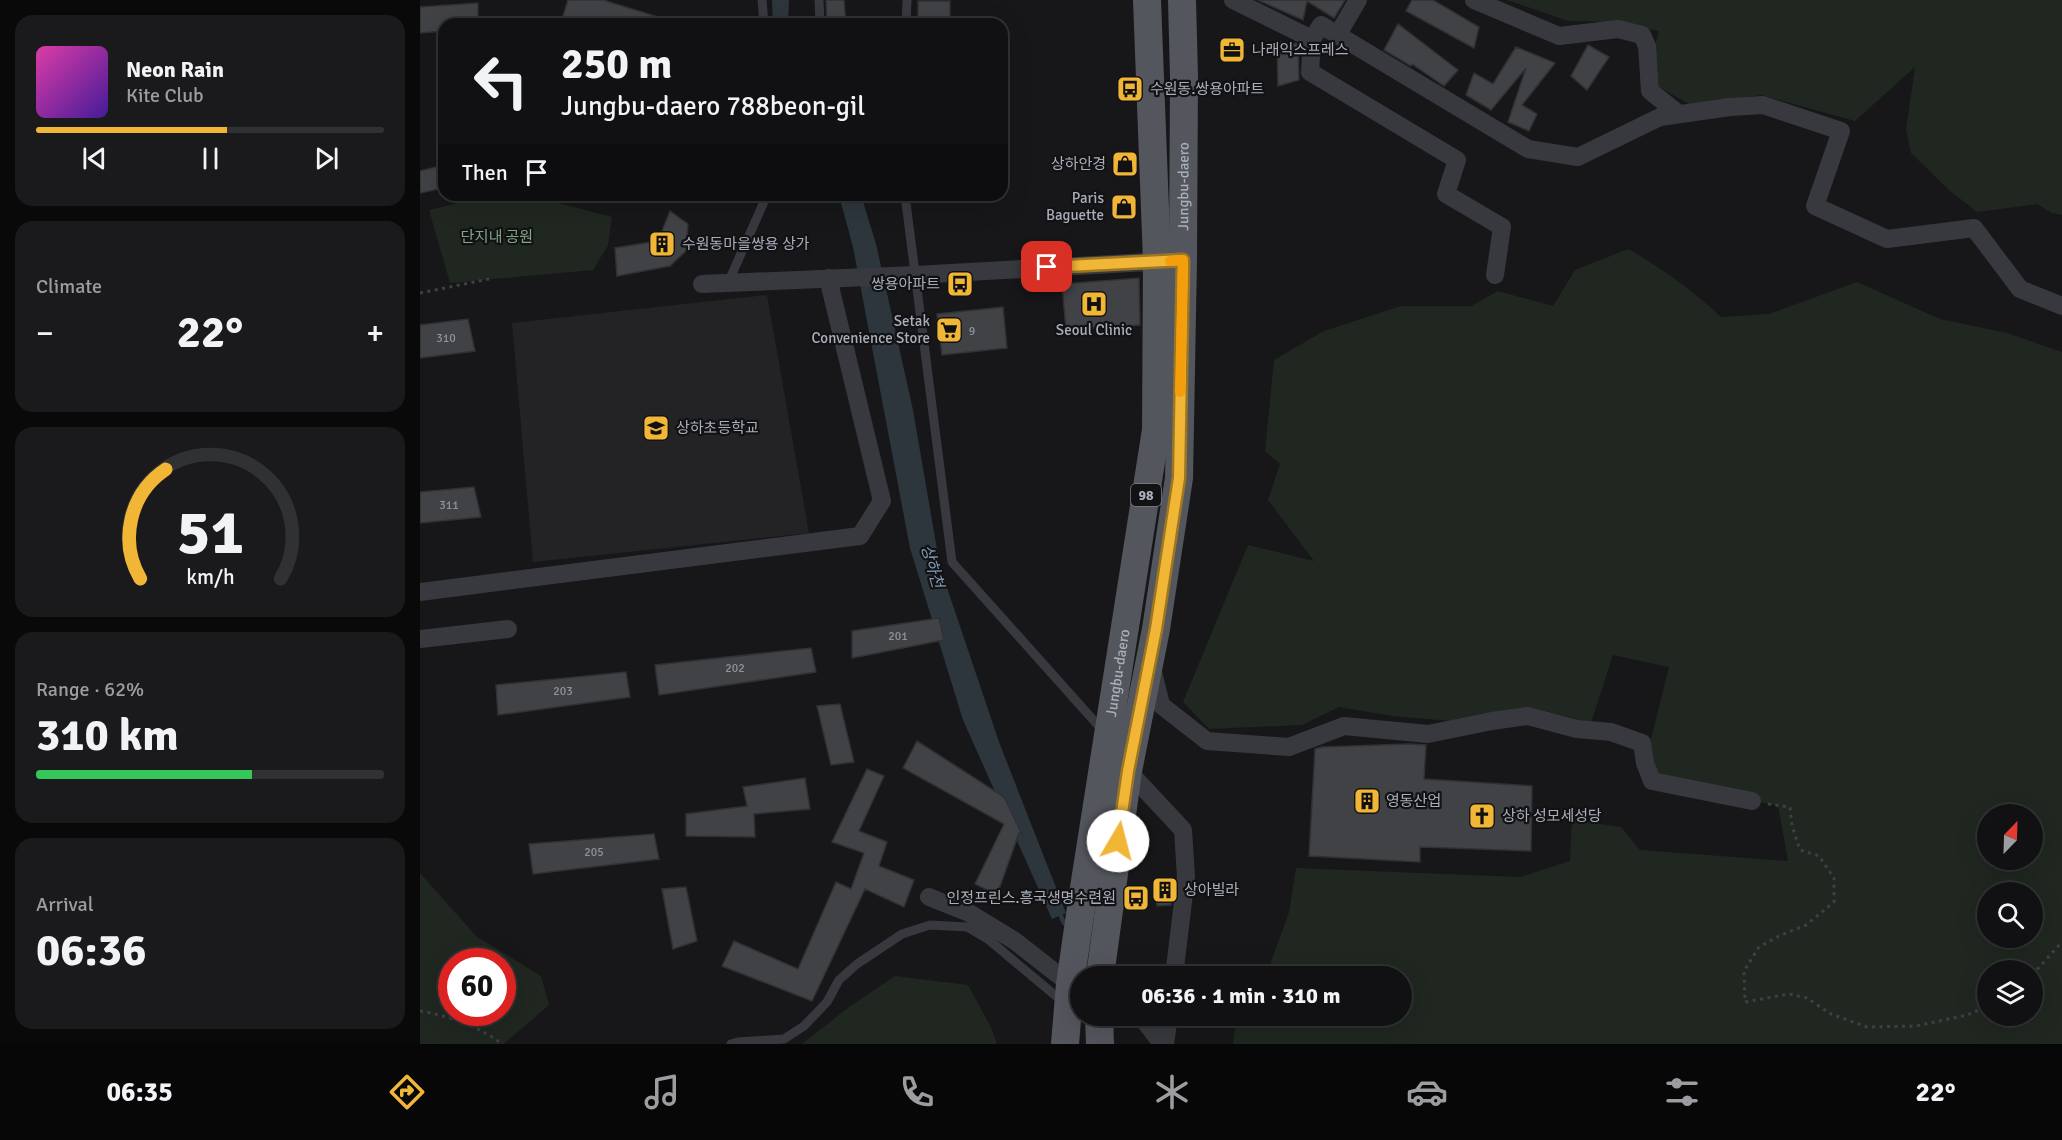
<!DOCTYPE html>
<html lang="en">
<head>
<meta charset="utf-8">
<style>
	body { margin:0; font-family:Signika,"Noto Sans KR",sans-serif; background:#1a1a1c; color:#f1f3f6; height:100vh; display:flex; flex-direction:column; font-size:22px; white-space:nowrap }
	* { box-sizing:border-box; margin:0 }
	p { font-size:20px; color:#9c9da0 }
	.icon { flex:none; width:33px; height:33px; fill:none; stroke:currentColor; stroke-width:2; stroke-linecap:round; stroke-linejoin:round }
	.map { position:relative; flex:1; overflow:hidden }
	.details { display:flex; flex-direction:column; gap:15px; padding:15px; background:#09090a; width:420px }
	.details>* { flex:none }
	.banner { position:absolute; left:18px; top:18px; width:570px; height:183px; border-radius:18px; box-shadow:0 6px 24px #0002,0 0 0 2px #303133; background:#111113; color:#f1f3f6; overflow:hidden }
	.needle { width:39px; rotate:23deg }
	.buttons { position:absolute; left:1557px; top:804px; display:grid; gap:12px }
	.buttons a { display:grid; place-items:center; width:66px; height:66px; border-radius:50%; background:#111113; box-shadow:0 6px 24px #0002,0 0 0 2px #303133; font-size:30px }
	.speed { position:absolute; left:18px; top:948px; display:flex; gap:12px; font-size:30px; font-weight:700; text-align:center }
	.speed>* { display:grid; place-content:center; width:78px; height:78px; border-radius:50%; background:#111113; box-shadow:0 6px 24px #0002,0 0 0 2px #303133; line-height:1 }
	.speed .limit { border:9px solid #d22; background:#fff; color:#111 }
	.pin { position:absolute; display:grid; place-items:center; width:51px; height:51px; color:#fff; margin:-26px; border-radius:12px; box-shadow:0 3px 9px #0006 }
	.me { position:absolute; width:66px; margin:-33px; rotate:8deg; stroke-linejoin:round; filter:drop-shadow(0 0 4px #0008) }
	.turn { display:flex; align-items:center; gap:21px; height:126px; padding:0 24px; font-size:27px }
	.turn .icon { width:78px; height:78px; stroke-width:2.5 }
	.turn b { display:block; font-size:42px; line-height:51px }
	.then { display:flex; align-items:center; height:57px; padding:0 24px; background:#0003; gap:12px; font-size:22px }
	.big { font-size:45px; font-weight:800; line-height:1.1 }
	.details .widget { flex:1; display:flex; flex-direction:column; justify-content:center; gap:9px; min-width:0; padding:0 21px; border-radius:18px; background:#1a1a1c }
	.details .dial { align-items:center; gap:0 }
	.dial svg { height:156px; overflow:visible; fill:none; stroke:#303133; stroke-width:7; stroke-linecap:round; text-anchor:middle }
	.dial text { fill:#f1f3f6; stroke:none }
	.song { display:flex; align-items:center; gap:18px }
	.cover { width:72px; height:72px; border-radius:9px; background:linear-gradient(135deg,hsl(320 70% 55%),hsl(260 70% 35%)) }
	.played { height:6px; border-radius:3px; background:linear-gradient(90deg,#f2b637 55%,#303133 55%) }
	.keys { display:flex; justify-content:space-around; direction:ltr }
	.heat { display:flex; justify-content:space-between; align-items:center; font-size:33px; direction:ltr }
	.charge { height:9px; border-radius:4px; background:linear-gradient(90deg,#34c759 62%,#303133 0) }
	.trip { position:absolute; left:650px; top:966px; width:342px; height:60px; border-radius:30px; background:#111113; box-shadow:0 6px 24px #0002,0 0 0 2px #303133; font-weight:800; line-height:60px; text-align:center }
	.tabs { display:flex; height:96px; justify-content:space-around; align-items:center; background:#070708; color:#9c9da0 }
	.tabs .icon { width:42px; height:42px }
	.tabs .selected { color:#f2b637 }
	.tabs b { font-size:27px; color:#f1f3f6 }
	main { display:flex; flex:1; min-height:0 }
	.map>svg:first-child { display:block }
	.built { fill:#232326 }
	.green { fill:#1f2720; fill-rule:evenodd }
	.water { fill:#2d363d }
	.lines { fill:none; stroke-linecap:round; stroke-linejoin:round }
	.stream { stroke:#2d363d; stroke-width:4.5 }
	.building { fill:#414246; stroke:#313135; stroke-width:1.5 }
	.path { stroke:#3e4045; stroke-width:3; stroke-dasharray:3 4.5; stroke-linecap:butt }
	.service { stroke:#38393e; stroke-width:9 }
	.minor { stroke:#38393e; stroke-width:18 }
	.primary { stroke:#54565d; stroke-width:28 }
	.route-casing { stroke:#9d7624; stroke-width:15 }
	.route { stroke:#f2b637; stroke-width:10 }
	.slow { stroke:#f59e0b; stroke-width:10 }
	.labels { text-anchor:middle; stroke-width:4.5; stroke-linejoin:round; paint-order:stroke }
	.number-label { font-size:12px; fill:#8f939c }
	.shield { fill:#121214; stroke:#7c7f88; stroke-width:1.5 }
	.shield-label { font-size:14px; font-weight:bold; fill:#a9aeb9 }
	.poi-label { font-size:15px; fill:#a9aeb9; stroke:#121214; text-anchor:start }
	.street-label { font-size:15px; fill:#a9aeb9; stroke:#121214 }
	.park-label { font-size:15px; fill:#81a483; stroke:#121214 }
	.water-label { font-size:16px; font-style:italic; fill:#819bb4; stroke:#121214 }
</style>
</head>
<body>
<main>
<section class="details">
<div class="widget">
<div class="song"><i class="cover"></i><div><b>Neon Rain</b><p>Kite Club</p></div></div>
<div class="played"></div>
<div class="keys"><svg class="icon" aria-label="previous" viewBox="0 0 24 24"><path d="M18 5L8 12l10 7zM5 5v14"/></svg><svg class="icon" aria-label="pause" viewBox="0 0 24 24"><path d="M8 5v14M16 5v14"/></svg><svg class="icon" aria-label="next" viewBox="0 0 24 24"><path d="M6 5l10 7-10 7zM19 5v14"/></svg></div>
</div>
<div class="widget"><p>Climate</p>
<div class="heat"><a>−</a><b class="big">22°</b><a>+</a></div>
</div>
<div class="widget dial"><svg viewBox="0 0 100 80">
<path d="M14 69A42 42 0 1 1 86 69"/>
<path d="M14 69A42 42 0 0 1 27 13" stroke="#f2b637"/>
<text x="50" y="56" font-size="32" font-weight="700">51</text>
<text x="50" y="72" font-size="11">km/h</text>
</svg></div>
<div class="widget"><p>Range · 62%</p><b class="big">310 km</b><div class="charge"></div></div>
<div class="widget"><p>Arrival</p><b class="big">06:36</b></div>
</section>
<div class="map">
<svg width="1642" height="1044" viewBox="0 0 1642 1044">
	<rect width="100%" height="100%" fill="#171719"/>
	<!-- built -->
	<path class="built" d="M347,295L389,533L113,562L92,323Z"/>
	<!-- green -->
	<path class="green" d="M1087,0H1642V215L1632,213L1617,204L1557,212L1529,190L1491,153L1486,130L1495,67L1435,121L1341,95L1271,105L1239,87L1235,46L1239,31L1192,22L1148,21Z
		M71,195H108L192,217L188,245L173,270L30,283L9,210Z
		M1208,249C1242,268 1272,290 1301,317L1349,314L1437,282L1520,319L1587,333L1642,352V1044H813L817,1016H981V976H846L869,912L876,868L1100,877L1150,861L1152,820L1201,827L1220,850L1368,861L1358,806L1229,778L1228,751L1249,667L1193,655L1171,723L1110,707L1031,721L972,716L919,707L882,725L789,729L763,702L828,545L894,561L848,500L860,464L845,451L854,360L904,331L981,306H1051L1078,291L1133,306L1155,270ZM1568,814H1612V860H1568ZM1568,892H1612V938H1568ZM1568,970H1612V1016H1568Z
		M0,873L56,936L121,976L129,1005L84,1044H0ZM32,962H82V1012H32Z
		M475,976L548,985L571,1027L577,1044H382L429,1007Z"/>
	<!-- water -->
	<path class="water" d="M352,0H369L368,24H353Z
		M419,195H441L456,244L493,410L520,567L579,742L646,913L632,919L543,720L490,548L433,247Z"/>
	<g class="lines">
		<!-- stream -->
		<path class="stream" d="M639,912L644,923"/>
	</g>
	<!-- building -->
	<path class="building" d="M148,0H183L251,21L250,24H169L143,16Z
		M406,0H424L426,24H407Z
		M838,0H925L914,18L887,1L883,20Z
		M992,0H1013L1059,27L1054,48L986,11Z
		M498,1H530V24H516V20H498Z
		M58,3V24H24V31L0,33V7Z
		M978,24L1038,70L1024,86L992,64L991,66L964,50Z
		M857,41L878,44L879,80L858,86Z
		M1168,45L1189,57L1167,90L1151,76Z
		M1096,47L1135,63L1102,105L1117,114L1109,131L1088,122L1106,68L1071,110L1046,95L1054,73L1073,84Z
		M24,165V188L0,193V171Z
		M250,211L268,224L266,251L250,266L197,276L195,248L238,241Z
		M719,278L720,325L646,330L642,284Z
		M583,307L587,348L522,355L517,314Z
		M48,319L55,351L0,358V325Z
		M54,487L61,517L0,523V492Z
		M519,618L524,640L432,658V631Z
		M391,648L396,672L239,695L235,665Z
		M206,672L210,697L78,715L76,685Z
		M420,704L434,762L411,765L397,706Z
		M497,741L584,797L602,834L599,833L577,895L555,884L584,824L483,768Z
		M989,744L1006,745L1004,779L1112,786L1111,851L1000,847V862L889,856L895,749L902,747Z
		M447,769L464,776L439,831L467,842L459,866L494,880L484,907L445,889L392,1001L302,966L314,941L378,969L416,882L431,889L444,853L412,842Z
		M385,778L390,809L334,814L335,837L266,836V814L327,806L323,787Z
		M234,834L239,859L113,874L109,844Z
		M736,883H753L751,905L737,906Z
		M266,887L277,941L253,949L242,889Z"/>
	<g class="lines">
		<!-- path -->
		<path class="path" d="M0,293L69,279
			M1348,804L1370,807L1372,826L1380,850L1399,856L1414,878V902L1386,925L1359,936L1339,947L1324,971L1325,1002L1369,994L1387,998L1411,1014L1447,1027L1496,1026L1547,1015L1568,1006
			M1612,975L1642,942
			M0,1011C30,1016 58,1026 82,1044"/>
		<!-- service -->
		<path class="service" d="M342,0L344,24
			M399,0L400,24
			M486,24L487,0
			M485,195L532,562L684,732
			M308,283L347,195
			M311,1044L318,1042L364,1039L384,1026L407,1002L419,980L437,964L482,934L510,925L547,927L569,940L643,1002"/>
		<!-- minor -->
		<path class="minor" d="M813,0L892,39
			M1054,0L1139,36L1198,29L1222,35L1227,46L1230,91L1259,114
			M918,34L938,0
			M1075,275L1082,227L1026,194L1037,160L890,72L892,39L901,25L1108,149L1158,157L1240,117L1310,107L1343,105L1421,131L1395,206L1467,239L1554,228L1600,289L1642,306
			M282,284L495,275L746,261
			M0,592L440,536L462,501L408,278
			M0,639L88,629
			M732,668L741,705L787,741L869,747L924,726L1008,734L1072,721L1108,716L1157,729L1191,732L1222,743L1225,763L1232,781L1332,801
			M708,771L763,830L766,877L754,976
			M509,897L549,913L595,941L650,984
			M716,1016L724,1020L742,1044
			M745,1044L749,1016"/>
		<!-- primary -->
		<g class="primary">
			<path id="s1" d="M680,976L708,771L736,629L759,478L763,260L764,76L762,0"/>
			<path d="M679,1016L680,1044"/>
			<path id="s2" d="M645,1044L650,984L663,894L736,430L737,261L727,0"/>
		</g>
	</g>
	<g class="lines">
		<defs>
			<path id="route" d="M627,267L763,260L759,478L736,629L708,771L698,841"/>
		</defs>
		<!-- route casing -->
		<use href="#route" class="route-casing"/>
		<!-- route -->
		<use href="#route" class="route"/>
		<!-- slow -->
		<path class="slow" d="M750,261L763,260L760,392"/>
	</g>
	<!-- icons -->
	<defs>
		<symbol id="office-square" viewBox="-11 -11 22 22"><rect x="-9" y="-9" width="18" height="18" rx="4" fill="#f2b637" stroke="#121214"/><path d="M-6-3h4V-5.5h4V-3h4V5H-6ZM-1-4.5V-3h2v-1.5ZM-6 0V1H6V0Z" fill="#111"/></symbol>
		<symbol id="bus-square" viewBox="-11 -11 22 22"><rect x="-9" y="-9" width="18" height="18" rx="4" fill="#f2b637" stroke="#121214"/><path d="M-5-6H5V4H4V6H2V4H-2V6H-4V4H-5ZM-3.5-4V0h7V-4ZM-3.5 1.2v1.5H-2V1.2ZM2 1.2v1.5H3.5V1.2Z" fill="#111"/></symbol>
		<symbol id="shop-square" viewBox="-11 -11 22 22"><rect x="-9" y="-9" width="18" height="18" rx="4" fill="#f2b637" stroke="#121214"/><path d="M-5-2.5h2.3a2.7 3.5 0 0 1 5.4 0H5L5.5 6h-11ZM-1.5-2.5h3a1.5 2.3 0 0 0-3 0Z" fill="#111"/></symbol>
		<symbol id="building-square" viewBox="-11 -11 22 22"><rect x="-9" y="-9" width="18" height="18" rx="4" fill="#f2b637" stroke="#121214"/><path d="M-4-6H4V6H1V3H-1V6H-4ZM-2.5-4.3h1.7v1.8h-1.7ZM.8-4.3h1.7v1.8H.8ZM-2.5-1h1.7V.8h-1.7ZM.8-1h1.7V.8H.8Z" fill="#111"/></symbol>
		<symbol id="hospital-square" viewBox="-11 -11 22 22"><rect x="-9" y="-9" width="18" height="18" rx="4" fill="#f2b637" stroke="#121214"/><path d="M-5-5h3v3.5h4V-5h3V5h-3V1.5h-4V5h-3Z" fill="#111"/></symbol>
		<symbol id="supermarket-square" viewBox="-11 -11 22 22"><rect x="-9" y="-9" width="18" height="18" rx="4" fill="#f2b637" stroke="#121214"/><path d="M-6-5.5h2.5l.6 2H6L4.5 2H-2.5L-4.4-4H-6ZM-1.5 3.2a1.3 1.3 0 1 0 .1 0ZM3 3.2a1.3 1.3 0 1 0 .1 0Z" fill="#111"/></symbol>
		<symbol id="school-square" viewBox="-11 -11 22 22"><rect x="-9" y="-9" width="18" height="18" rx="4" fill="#f2b637" stroke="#121214"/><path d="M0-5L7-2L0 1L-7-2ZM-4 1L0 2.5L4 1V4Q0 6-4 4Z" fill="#111"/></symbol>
		<symbol id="church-square" viewBox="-11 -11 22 22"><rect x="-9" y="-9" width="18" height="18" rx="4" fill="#f2b637" stroke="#121214"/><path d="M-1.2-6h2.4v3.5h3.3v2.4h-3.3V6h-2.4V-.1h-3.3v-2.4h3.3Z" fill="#111"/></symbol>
	</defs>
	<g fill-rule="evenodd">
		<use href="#office-square" x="797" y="35" width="30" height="30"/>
		<use href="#bus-square" x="695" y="74" width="30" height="30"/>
		<use href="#shop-square" x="690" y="149" width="30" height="30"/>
		<use href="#shop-square" x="689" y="192" width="30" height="30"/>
		<use href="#building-square" x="227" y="229" width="30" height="30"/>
		<use href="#bus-square" x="525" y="269" width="30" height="30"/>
		<use href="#hospital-square" x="659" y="289" width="30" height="30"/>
		<use href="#supermarket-square" x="514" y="315" width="30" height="30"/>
		<use href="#school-square" x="221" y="413" width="30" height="30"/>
		<use href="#building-square" x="932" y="786" width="30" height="30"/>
		<use href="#church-square" x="1047" y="801" width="30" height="30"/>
		<use href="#building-square" x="730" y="875" width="30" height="30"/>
		<use href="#bus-square" x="701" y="883" width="30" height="30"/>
	</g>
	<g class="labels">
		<!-- number labels -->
		<g class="number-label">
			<text x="552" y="335">9</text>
			<text x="26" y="342">310</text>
			<text x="29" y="509">311</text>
			<text x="478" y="640">201</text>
			<text x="315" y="672">202</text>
			<text x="143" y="695">203</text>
			<text x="174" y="856">205</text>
		</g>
		<!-- shield labels -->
		<rect class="shield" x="711" y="484" width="30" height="22" rx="4.5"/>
		<g class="shield-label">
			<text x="726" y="500">98</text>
		</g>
		<!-- poi labels -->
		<g class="poi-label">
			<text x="832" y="55">나래익스프레스</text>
			<text x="730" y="94">수원동.쌍용아파트</text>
			<text x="686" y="169" text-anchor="end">상하안경</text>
			<text x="684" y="203" text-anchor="end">Paris<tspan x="684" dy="17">Baguette</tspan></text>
			<text x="262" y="249">수원동마을쌍용 상가</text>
			<text x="520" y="289" text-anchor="end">쌍용아파트</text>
			<text x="510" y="326" text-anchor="end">Setak<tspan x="510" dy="17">Convenience Store</tspan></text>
			<text x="674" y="335" text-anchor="middle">Seoul Clinic</text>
			<text x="256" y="433">상하초등학교</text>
			<text x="966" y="806">영동산업</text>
			<text x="1082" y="821">상하 성모세성당</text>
			<text x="764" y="895">상아빌라</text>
			<text x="696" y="903" text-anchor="end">인정프린스.흥국생명수련원</text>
		</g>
		<!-- street labels -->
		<g class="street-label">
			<text dy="5" stroke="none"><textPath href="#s1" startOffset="796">Jungbu-daero</textPath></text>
			<text dy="5" stroke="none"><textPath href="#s2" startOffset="375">Jungbu-daero</textPath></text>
		</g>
		<!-- park labels -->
		<g class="park-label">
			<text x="77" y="242">단지내 공원</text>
		</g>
		<!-- water labels -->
		<g class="water-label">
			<text transform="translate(513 566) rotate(74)" y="6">상하천</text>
		</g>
	</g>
</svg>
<div class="buttons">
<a><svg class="needle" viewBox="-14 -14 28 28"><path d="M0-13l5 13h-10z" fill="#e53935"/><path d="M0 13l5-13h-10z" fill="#9c9da0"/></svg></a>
<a><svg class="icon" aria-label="search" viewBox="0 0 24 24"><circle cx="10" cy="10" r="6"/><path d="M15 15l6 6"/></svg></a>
<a><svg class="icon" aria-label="layers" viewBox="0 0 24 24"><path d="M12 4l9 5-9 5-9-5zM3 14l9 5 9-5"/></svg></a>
</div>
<div class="speed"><div class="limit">60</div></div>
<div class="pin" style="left:627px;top:267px;background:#d93025"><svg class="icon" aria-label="arrive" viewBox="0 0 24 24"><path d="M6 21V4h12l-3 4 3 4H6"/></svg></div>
<svg class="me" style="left:698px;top:841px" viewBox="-20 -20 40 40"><circle r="19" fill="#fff"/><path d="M0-13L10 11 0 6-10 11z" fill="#f2b637"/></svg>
<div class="trip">06:36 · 1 min · 310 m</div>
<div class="banner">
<div class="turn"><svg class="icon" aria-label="left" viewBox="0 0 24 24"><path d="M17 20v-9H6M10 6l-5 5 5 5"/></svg><div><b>250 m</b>Jungbu-daero 788beon-gil</div></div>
<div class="then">Then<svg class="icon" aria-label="arrive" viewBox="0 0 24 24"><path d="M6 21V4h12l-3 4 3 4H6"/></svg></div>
</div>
</div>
</main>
<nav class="tabs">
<b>06:35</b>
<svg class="icon selected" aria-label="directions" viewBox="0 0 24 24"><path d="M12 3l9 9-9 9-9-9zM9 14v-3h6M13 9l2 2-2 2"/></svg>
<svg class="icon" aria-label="music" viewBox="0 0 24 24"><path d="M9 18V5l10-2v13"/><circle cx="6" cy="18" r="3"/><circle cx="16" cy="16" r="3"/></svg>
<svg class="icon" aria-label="phone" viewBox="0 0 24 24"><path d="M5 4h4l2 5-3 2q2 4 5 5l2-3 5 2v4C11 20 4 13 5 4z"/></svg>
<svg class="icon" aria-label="climate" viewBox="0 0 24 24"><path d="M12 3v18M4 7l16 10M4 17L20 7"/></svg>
<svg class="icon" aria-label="car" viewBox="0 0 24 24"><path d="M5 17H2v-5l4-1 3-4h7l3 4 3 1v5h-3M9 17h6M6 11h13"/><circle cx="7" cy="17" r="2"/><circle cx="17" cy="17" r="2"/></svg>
<svg class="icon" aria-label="filters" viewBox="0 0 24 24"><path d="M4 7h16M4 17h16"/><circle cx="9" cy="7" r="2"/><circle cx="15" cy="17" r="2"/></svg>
<b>22°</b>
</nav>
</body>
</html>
